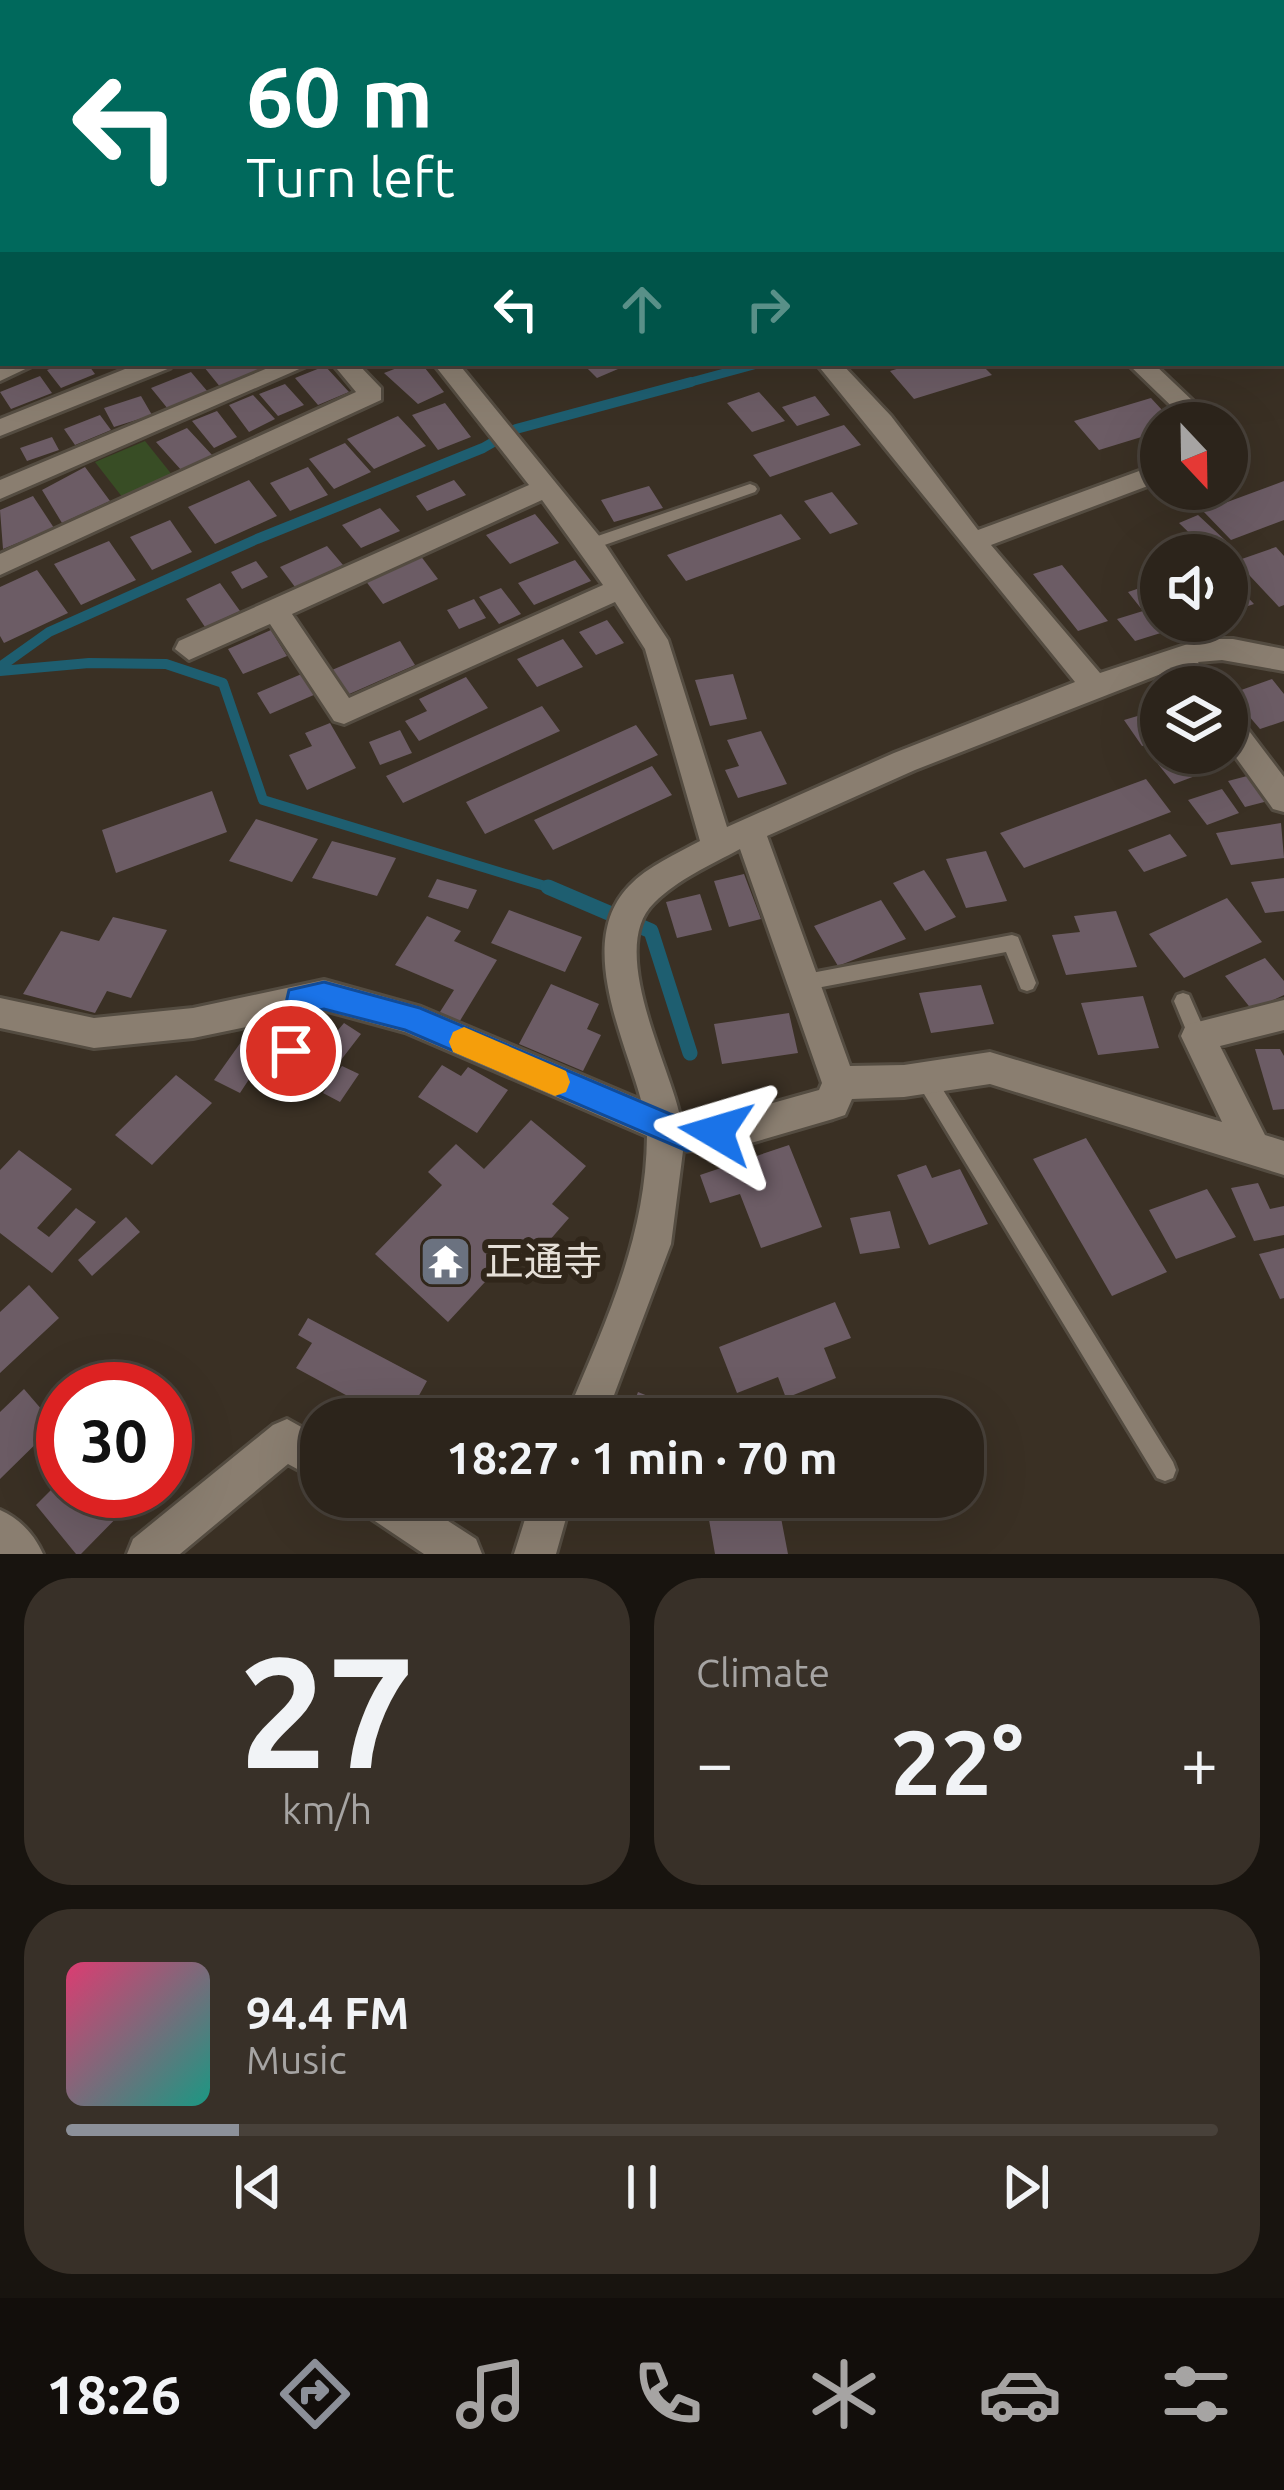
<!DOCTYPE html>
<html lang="en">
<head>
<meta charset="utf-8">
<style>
	body { margin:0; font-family:Ubuntu,"Noto Sans JP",sans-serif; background:#383028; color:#f1f3f6; height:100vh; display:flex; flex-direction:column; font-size:45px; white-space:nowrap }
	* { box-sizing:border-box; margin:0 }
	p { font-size:39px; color:#a6a4a3 }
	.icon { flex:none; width:66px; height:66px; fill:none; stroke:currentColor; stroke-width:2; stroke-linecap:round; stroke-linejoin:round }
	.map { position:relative; height:1554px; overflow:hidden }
	.details { display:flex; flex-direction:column; gap:24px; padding:24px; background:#18140f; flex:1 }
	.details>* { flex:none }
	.hud { position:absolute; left:0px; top:0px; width:1284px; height:366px; box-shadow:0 12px 48px #0002,0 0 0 3px #48413a; background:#00695c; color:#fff; overflow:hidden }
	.needle { width:78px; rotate:158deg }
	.fabs { position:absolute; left:1140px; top:402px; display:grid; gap:24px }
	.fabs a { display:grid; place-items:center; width:108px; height:108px; border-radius:50%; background:#2c241b; box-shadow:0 12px 48px #0002,0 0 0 3px #48413a; font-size:60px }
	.speed { position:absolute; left:36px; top:1362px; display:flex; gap:24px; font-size:60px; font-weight:700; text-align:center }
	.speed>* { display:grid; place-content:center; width:156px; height:156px; border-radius:50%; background:#2c241b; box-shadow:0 12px 48px #0002,0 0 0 3px #48413a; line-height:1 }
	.speed .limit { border:18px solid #d22; background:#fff; color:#111 }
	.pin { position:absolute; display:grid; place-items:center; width:102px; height:102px; color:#fff; margin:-51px; border:6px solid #fff; border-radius:50%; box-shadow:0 3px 12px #0007 }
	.me { position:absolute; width:132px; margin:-66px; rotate:277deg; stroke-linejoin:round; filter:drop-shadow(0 0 9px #0008) }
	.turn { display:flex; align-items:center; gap:42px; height:252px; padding:0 48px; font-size:54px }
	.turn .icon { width:156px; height:156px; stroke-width:2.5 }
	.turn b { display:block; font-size:84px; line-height:102px }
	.lanes { display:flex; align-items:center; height:114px; padding:0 48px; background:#0003; justify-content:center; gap:60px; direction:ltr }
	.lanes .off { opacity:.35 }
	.big { font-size:90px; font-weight:600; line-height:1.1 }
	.details .widget { flex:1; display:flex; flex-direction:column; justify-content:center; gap:18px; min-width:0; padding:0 42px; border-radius:48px; background:#383028 }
	.details .dial { align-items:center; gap:0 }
	.dial b { font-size:156px; line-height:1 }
	.song { display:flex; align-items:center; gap:36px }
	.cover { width:144px; height:144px; border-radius:18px; background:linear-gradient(135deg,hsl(340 70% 55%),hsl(170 70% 35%)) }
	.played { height:12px; border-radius:6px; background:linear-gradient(90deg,#8c9099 15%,#48413a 15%) }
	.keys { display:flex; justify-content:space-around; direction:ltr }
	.heat { display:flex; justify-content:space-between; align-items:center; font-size:66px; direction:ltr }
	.details .tiles { flex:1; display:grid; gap:24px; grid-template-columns:1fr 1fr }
	.widget:last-child { grid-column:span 2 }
	.trip { position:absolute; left:300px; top:1398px; width:684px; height:120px; border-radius:48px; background:#2c241b; box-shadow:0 12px 48px #0002,0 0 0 3px #48413a; font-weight:600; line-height:120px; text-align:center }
	.menu { display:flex; height:192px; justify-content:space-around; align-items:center; background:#120e0b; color:#a6a4a3 }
	.menu .icon { width:84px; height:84px }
	.menu .active { color:#8c9099 }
	.menu b { font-size:54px; color:#f1f3f6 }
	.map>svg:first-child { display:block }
	.green { fill:#384d25 }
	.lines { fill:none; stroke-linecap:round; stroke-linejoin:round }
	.stream-far2 { stroke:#1e5e70; stroke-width:9 }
	.stream-far1 { stroke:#1e5e70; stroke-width:10 }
	.stream { stroke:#1e5e70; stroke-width:15 }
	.building { fill:#6c5c65 }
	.lane-casing { stroke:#544c41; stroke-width:6 }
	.street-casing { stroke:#544c41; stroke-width:6 }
	.secondary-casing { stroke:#544c41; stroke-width:6 }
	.primary-casing { stroke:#544c41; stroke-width:6 }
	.lane { fill:#8a7e70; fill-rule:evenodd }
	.street { fill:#8a7e70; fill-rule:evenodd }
	.secondary { fill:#8a7e70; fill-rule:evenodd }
	.primary { fill:#cd9184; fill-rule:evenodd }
	.route { fill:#1a73e8; stroke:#114b97; stroke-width:3 }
	.slow { fill:#f59e0b }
	.labels { text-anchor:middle; stroke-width:12; stroke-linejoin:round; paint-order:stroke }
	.near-poi-label { font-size:39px; fill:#e5dfd7; stroke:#30261a; text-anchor:start }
</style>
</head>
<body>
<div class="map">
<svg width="1284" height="1554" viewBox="0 0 1284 1554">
	<rect width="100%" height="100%" fill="#3a3024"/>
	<!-- green -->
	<path class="green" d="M145,441L173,476L123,498L95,462Z"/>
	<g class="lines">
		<!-- stream-far2 -->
		<path class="stream-far2" d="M680,385L761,363"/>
		<!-- stream-far1 -->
		<path class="stream-far1" d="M0,667L49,632L257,539L483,448L516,429L691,382
			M0,671L89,663L166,664L223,683L263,800L558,890"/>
		<!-- stream -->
		<path class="stream" d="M548,887L651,931L690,1053"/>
	</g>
	<!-- building -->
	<path class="building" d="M66,363H87L95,374L61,388L47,370Z
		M213,363H254L261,372L221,388L204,367Z
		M410,363H421L444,392L418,404L384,373Z
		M582,363H632L597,378Z
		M916,363H980L992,375L914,399L890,371Z
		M325,366L349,392L318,405L295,378Z
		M191,372L208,392L168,409L151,388Z
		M40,376L52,393L11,409L0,392Z
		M285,384L304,405L278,416L259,394Z
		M759,392L785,421L752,432L727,403Z
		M253,395L275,419L249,432L229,405Z
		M141,396L152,415L114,427L104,408Z
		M815,396L830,415L797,426L782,407Z
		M1151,398L1174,423H1161V431L1099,450L1074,421Z
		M445,403L471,437L438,450L412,415Z
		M217,411L237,437L214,448L192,421Z
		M100,415L111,430L75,445L64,429Z
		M398,416L426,446L374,469L347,439Z
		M844,425L861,445L770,477L753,455Z
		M187,428L213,456L182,471L156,442Z
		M52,437L59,450L27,461L20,448Z
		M345,443L371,472L334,489L309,459Z
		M85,467L110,501L62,523L42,490Z
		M308,467L328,495L290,511L270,483Z
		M249,480L277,516L215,544L188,507Z
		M454,480L466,495L427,511L416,496Z
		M1284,481V520L1231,540L1203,511Z
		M649,486L663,508L614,522L601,500Z
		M832,492L858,524L830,534L804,501Z
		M33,496L54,528L3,549L0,510Z
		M380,508L400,531L361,548L342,525Z
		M535,514L559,543L510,564L486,535Z
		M781,514L801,539L686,581L667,555Z
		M1198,515L1226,541L1207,550L1179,523Z
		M170,520L192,552L152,570L130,537Z
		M1186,535L1206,555H1164L1156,547Z
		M109,541L136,580L81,605L54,564Z
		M327,546L343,565L295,587L280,567Z
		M1276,547L1284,556V605L1279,607L1236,561Z
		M420,555L438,579L383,604L365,580Z
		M575,560L591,581L534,605L518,583Z
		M256,561L268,577L242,589L231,572Z
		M1062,565L1108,621L1078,631L1033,574Z
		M37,570L68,613L4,643L0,636V587Z
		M1161,581V621L1196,622L1135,641L1117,619L1143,611L1128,592Z
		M220,583L240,611L205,627L186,599Z
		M1237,586L1254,604L1227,613V589Z
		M501,588L521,614L499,624L479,597Z
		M474,599L486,618L459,629L447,610Z
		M607,620L624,643L596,655L579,632Z
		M271,630L287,656L243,674L228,649Z
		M563,639L583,667L537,687L517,659Z
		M400,641L415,665L347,695L332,670Z
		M304,673L316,694L270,714L257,693Z
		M733,674L747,719L710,726L695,680Z
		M466,677L488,708L419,741L405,721L427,711L419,699Z
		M1272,679L1284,694V721L1260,729L1230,694Z
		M542,706L560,731L403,803L386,776Z
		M1161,709V741L1142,746L1124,720Z
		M330,723L356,768L307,790L289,755L312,746L305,733Z
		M636,725L658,755L485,834L466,802Z
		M400,730L412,753L380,765L369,742Z
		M761,731L787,784L738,798L725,770L739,766L727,740Z
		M1188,753H1198L1211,770L1174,784L1158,764Z
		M652,766L672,795L553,850L534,820Z
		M1251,775L1268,801L1245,807L1228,781Z
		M1146,779L1171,812L1024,868L1000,833Z
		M1222,789L1239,813L1207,825L1188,800Z
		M212,791L227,832L116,873L102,830Z
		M256,819L318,839L292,882L229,861Z
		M1281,823L1284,858L1231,865L1216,833Z
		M1170,834L1187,856L1144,872L1128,850Z
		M332,841L396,858L377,896L312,878Z
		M986,851L1007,901L966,908L946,859Z
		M924,870L956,917L925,931L893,883Z
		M744,874L761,919L729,927L714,881Z
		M1284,878V911L1265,913L1251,882Z
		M437,879L477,890L468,909L428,897Z
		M700,894L712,930L677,938L666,902Z
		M1227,898L1262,942L1184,978L1149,934Z
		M881,900L906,939L838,966L814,926Z
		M509,910L582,937L565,972L491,943Z
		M1116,911L1137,967L1066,975L1052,935L1080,932L1074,916Z
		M427,916L461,931L454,941L497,960L458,1024L438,1015L454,990L395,965Z
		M113,917L167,930L131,998L107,991L95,1013L23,994L61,931L99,941Z
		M1265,958L1284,981V995L1252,1010L1225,976Z
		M551,984L599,1004L587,1029L601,1035L583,1071L519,1044Z
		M981,985L994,1024L931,1033L919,993Z
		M1143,996L1159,1048L1098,1055L1081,1003Z
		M789,1013L798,1053L722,1064L714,1024Z
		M344,1023L361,1034L341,1060L322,1049Z
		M246,1035L271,1046L240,1093L214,1080Z
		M1255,1049H1280L1284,1056V1109L1273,1110Z
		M442,1065L461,1076L468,1067L508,1090L477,1133L418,1097Z
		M342,1066L359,1074L340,1102L323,1093Z
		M176,1075L212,1103L152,1165L115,1135Z
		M531,1120L586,1166L552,1204L569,1218L529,1264L504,1242L488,1261L497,1269L448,1322L375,1254L442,1185L428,1172L456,1144L484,1169Z
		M1086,1138L1167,1272L1112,1296L1033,1159Z
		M789,1145L822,1227L761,1248L740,1194L710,1203L700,1175Z
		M19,1150L72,1189L37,1228L49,1237L76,1208L96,1222L52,1273L0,1233V1170Z
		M926,1165L932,1178L960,1169L988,1224L929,1245L897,1175Z
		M1258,1183L1270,1209L1284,1206V1235L1254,1241L1231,1188Z
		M1207,1189L1236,1237L1176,1259L1149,1210Z
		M890,1211L900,1248L860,1254L850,1218Z
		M126,1217L140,1232L92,1276L78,1260Z
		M1284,1248V1298L1280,1299L1259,1254Z
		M29,1285L59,1318L0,1373V1312Z
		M835,1302L851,1338L824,1348L836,1378L786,1398L778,1377L737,1393L719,1347Z
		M308,1318L427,1381L406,1419H390L296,1368L312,1343L298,1335Z
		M24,1389L55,1425L0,1479V1412Z
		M638,1392L665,1403L659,1419H628Z
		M457,1397L493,1419H444Z
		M63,1478V1491H126L134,1500L81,1554H76L36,1505Z
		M705,1497H777L788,1554H715Z"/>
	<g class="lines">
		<defs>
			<path id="lane" d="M1284,261V269L1281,270V262Z
				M750,484L755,486L757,489L755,492L596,548H586L584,544L586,540Z
				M1012,935L1018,937L1036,983L1033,989L1027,991L1021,989L1006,952L806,990L800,988L797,982L800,976L806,974Z
				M1183,993L1189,995L1207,1036L1205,1042L1198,1045L1191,1042L1174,1001L1177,995Z
				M925,1069L932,1072L1173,1462L1176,1470L1173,1478L1165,1481L1157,1478L918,1084L915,1078L918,1072Z"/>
			<path id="street" d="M185,0H204L206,3H187Z
				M470,0H497L499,3H468Z
				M1281,175H1284V187H1281Z
				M3,311V326L0,327V312Z
				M38,363L0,381V364Z
				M140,363H174L170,368L0,436V419Z
				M280,363H313L0,499V480Z
				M332,363H357L381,388V400L0,575V554L356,392Z
				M433,363H458L600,537L668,640L727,827L894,753L1075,682L816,363H841L891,416L978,530L1161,463V481L991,545L1100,673L1203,639H1233L1284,649V671L1222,660L1198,662L1214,687H1184L1172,670L1166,672L915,770L767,836L850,1066L904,1065L990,1052L1222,1122L1181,1036L1186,1025L1284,1000V1030L1220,1046L1265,1135L1284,1141V1175L990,1084L904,1097L852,1099L845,1115L833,1119L744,1145L683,1151L671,1244L605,1419H565C604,1325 646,1240 647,1136L405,1032L324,1010L315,1012L303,1062L291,1067L279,1062L274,1051L280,1020L193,1038L94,1048L0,1028V998L94,1018L193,1008L324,980L421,1007L641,1100C625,1039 575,942 629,886C648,866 676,854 700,841L645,649L615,602L344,724L334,721L270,624L189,660L175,649L179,641L529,485ZM542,500L603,585L349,698L292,614ZM740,849L822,1083L819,1090L744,1111L688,1119L680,1116C669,1064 607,948 654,903C678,879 711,865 740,849Z
				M1127,363H1153L1216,423H1189Z
				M1227,436L1236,438L1240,448L1227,456Z
				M1227,712L1237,715L1284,777V812L1273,809L1227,745Z
				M287,1419L321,1438V1482L288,1464L180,1554H127L133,1539L273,1425Z
				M354,1497H411L476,1539L482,1554H424L360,1511Z
				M532,1497H572L556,1554H514Z
				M0,1510C20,1519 34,1534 43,1554H0Z"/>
			<path id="secondary" d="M1011,0H1031L1033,3H1013Z
				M1281,203H1284V218H1281Z"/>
			<path id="primary" d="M1284,44V56L1281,57V45Z"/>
		</defs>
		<!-- lane casing -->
		<use href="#lane" class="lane-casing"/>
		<!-- street casing -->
		<use href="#street" class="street-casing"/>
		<!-- secondary casing -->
		<use href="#secondary" class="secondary-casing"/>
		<!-- primary casing -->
		<use href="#primary" class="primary-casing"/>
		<!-- lane -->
		<use href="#lane" class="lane"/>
		<!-- street -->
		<use href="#street" class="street"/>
		<!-- secondary -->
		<use href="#secondary" class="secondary"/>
		<!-- primary -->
		<use href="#primary" class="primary"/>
	</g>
	<!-- route -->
	<path class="route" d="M324,982L420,1008L670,1114C690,1121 708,1114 727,1121L732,1132L727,1143L687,1151L405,1030L324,1009L313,1011L302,1061L291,1065L280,1061L275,1051L289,990Z"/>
	<!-- slow -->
	<path class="slow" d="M464,1027L566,1071L570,1082L566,1092L555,1096L453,1052L449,1042L453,1032Z"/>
	<!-- icons -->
	<defs>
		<symbol id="temple-square" viewBox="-11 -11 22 22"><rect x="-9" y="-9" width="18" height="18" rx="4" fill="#6b7280" stroke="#30261a"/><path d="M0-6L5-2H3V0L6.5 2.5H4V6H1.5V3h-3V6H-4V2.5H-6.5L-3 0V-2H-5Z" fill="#fff"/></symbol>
	</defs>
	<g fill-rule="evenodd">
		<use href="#temple-square" x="416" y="1232" width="59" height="59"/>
	</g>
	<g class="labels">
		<!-- near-poi labels -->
		<g class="near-poi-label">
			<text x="485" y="1275">正通寺</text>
		</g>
	</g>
</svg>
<div class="fabs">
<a><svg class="needle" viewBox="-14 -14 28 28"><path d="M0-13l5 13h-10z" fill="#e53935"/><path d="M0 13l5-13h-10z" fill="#a6a4a3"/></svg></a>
<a><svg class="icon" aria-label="sound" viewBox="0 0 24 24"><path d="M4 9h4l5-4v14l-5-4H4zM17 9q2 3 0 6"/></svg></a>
<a><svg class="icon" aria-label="layers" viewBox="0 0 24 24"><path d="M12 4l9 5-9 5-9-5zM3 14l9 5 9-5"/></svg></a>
</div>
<div class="speed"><div class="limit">30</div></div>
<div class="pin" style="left:291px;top:1051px;background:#d93025"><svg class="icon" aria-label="arrive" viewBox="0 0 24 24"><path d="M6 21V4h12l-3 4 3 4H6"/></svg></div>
<svg class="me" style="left:716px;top:1132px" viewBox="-20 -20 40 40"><path d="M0-17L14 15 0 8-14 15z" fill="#1a73e8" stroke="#fff" stroke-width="4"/></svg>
<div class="trip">18:27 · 1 min · 70 m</div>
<div class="hud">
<div class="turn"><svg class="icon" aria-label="left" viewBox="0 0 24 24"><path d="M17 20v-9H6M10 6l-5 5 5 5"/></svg><div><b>60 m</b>Turn left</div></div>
<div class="lanes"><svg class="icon" aria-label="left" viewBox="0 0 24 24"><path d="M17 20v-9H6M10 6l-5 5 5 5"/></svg><svg class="icon off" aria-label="ahead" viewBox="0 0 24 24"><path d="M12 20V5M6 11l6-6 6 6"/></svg><svg class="icon off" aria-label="right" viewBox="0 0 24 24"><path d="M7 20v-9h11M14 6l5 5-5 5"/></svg></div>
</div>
</div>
<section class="details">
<div class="tiles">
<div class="widget dial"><b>27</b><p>km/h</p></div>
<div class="widget"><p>Climate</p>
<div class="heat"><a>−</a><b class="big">22°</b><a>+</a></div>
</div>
<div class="widget">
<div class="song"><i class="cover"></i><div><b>94.4 FM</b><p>Music</p></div></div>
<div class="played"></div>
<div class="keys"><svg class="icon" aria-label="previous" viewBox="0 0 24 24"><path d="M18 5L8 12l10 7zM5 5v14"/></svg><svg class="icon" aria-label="pause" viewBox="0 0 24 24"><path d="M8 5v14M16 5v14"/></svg><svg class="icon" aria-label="next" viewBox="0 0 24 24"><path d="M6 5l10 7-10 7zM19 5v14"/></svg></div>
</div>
</div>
</section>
<nav class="menu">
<b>18:26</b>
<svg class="icon active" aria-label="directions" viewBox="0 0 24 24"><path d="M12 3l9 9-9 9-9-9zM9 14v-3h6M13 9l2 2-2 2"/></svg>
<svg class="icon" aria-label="music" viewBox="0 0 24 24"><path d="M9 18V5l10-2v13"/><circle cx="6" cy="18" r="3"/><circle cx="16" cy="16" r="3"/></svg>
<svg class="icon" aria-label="phone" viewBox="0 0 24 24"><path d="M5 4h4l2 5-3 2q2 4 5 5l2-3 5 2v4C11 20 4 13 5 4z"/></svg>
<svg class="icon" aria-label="climate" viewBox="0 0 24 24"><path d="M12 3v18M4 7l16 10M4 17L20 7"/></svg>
<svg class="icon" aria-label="car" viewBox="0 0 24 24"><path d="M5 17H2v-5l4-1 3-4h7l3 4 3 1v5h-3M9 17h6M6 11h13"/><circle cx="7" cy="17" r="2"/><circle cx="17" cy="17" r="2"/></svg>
<svg class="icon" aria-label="filters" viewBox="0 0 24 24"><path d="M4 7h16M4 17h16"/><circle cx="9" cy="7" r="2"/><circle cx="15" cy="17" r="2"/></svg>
</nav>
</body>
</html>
